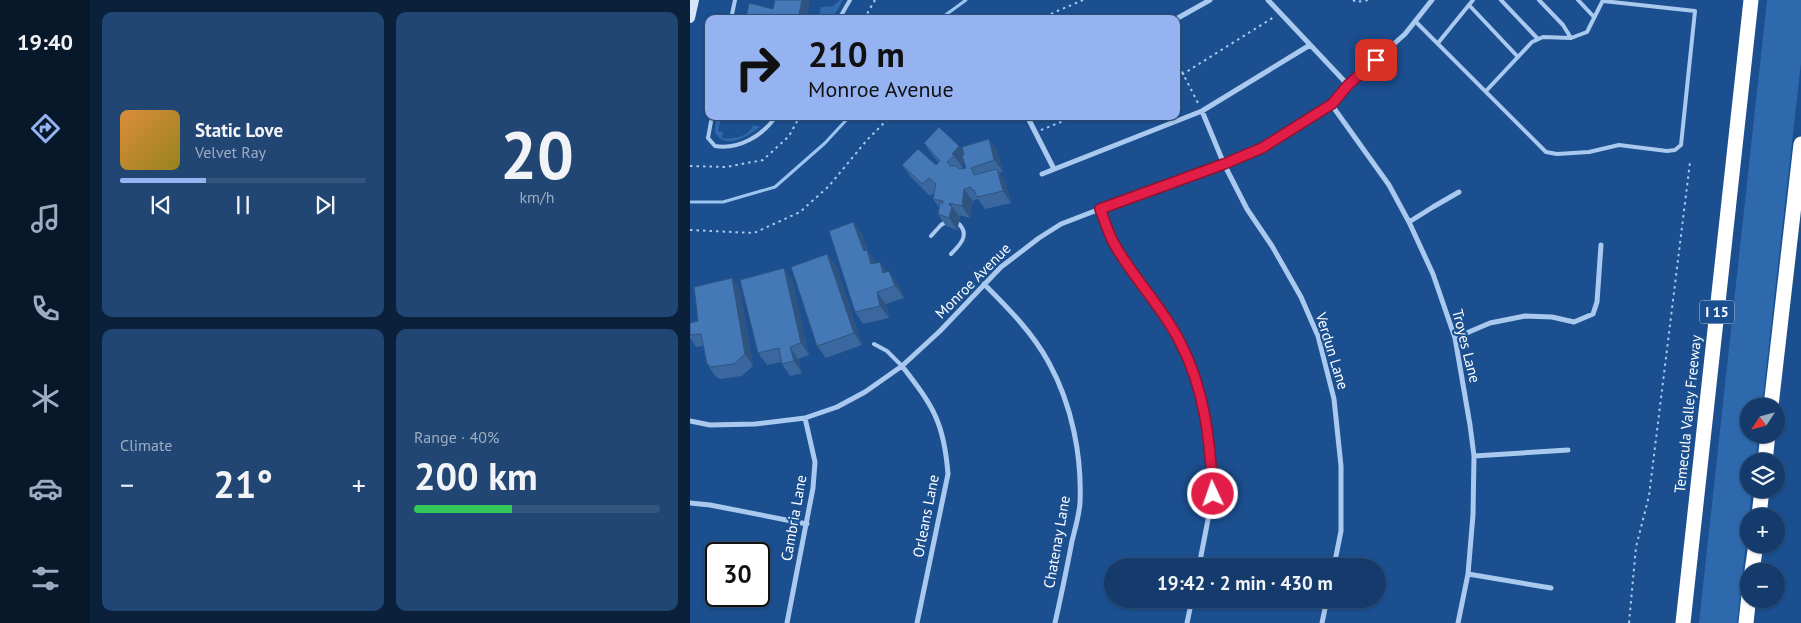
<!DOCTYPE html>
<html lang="en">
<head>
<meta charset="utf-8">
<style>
	body { margin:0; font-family:"PT Sans",sans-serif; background:#214673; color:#f1f3f6; height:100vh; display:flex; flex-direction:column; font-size:19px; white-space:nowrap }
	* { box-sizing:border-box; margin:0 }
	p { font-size:16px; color:#9dadc1 }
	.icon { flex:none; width:28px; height:28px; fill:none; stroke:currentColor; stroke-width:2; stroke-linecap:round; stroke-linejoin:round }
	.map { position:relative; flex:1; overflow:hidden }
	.drawer { display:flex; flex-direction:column; gap:12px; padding:12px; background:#0b203b; width:600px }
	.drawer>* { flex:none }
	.hud { position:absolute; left:15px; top:15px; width:475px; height:105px; border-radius:10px; box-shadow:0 1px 4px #0004,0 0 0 1px #33557e; background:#95b2f1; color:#111; overflow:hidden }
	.needle { width:32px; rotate:234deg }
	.buttons { position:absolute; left:1050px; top:398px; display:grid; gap:10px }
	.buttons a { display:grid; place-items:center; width:45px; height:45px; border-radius:50%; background:#143b6b; box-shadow:0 1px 4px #0004,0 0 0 1px #33557e; font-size:25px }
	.speed { position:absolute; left:15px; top:542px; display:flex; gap:10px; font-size:25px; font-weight:700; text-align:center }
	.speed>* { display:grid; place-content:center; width:65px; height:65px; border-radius:50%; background:#143b6b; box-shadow:0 1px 4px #0004,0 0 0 1px #33557e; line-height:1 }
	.speed .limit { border:2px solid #111; border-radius:8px; background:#fff; color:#111 }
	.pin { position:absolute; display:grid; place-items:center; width:42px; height:42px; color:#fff; margin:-21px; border-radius:10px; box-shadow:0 2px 8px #0006 }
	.me { position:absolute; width:55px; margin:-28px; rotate:357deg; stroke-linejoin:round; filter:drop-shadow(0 0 4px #0008) }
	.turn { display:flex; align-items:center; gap:18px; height:105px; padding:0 20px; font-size:22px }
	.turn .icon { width:65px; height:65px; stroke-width:2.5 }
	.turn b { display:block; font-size:35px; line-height:42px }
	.big { font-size:38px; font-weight:700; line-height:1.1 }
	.drawer .tile { flex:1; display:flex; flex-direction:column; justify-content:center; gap:8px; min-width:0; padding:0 18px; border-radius:10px; background:#214673 }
	.drawer .dial { align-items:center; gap:0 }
	.dial b { font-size:65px; line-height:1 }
	.song { display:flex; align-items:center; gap:15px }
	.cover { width:60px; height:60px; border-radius:8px; background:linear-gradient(135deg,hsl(30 70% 55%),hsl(50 70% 35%)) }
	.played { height:5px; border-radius:2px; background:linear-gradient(90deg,#95b2f1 35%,#33557e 35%) }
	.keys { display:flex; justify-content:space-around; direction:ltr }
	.heat { display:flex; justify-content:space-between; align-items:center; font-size:28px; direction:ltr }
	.charge { height:8px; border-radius:4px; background:linear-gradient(90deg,#34c759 40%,#33557e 0) }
	.drawer .tiles { flex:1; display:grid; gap:12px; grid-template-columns:repeat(2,1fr) }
	.trip { position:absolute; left:414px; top:558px; width:282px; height:50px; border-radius:25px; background:#143b6b; box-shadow:0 1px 4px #0004,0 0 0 1px #33557e; font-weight:700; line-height:50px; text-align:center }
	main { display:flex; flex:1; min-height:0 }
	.tabs { display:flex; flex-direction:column; width:90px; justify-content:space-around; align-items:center; background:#08182b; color:#9dadc1 }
	.tabs .icon { width:35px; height:35px }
	.tabs .on { color:#95b2f1 }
	.tabs b { font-size:22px; color:#f1f3f6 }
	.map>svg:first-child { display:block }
	.green { fill:#2e69ad }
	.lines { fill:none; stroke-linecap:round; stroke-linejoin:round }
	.stream { stroke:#9cc4f0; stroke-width:3 }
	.path { stroke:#a9c9ee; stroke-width:2; stroke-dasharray:2.5 4; stroke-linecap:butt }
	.service { stroke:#a9c9ee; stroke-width:4 }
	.minor { stroke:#a9c9ee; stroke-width:5 }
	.secondary { stroke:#d6e6fa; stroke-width:10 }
	.motorway { stroke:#fff; stroke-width:15 }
	.wall { fill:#3a679d; fill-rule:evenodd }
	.shaded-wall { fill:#305480 }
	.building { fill:#4478b7; stroke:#305480 }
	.route-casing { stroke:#92132f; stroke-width:12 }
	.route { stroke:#e11d48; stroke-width:9 }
	.labels { text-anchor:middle; stroke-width:4.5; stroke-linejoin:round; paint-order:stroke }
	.shield { fill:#1b4f8f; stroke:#bbcadd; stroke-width:1 }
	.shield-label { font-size:14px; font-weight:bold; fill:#fff }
	.street-label { font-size:15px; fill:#fff; stroke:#1b4f8f }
</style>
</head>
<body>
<main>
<nav class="tabs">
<b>19:40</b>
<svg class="icon on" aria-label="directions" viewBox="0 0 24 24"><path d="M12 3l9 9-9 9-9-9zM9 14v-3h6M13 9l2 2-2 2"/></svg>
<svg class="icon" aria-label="music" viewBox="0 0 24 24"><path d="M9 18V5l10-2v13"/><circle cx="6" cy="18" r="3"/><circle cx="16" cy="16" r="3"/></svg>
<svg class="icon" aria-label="phone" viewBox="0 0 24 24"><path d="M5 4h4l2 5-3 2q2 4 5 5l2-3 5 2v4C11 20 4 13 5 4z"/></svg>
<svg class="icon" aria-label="climate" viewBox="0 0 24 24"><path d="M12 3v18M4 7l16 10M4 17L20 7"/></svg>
<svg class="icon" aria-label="car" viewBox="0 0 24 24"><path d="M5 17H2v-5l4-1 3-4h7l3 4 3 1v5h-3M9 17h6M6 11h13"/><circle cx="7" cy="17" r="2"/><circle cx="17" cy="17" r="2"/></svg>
<svg class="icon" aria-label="filters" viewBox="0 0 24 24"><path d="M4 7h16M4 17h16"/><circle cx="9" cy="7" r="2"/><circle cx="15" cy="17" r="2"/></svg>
</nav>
<section class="drawer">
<div class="tiles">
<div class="tile">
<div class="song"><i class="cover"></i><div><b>Static Love</b><p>Velvet Ray</p></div></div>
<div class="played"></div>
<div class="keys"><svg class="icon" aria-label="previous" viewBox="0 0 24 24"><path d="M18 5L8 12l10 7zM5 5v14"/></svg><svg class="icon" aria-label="pause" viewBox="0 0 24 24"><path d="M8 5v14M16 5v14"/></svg><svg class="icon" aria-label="next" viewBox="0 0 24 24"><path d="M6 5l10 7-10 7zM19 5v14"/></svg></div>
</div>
<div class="tile dial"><b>20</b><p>km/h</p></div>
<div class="tile"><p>Climate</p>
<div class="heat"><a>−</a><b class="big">21°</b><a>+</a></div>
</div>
<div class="tile"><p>Range · 40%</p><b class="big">200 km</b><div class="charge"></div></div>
</div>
</section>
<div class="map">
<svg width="1111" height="623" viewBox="0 0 1111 623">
	<rect width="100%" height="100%" fill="#1b4f8f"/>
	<!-- green -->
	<path class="green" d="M150,0H153L142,19H128L131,7L143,6Z
		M1077,0H1111V63L1072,406H1059V434H1069L1065,461H1059V489H1062L1047,623H1009Z
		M26,116H40L31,118L28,131L33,132L32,138C42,140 61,136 63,125L70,127C58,136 35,151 25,132Z"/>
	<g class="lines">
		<!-- stream -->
		<path class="stream" d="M250,19L276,0
			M0,202H33L85,187L135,143L160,116"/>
		<!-- path -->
		<path class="path" d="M663,0L666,2L679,0
			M174,19L185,0
			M349,19L393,0
			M486,60L509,105
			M486,77L493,74L584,17
			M351,130L386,116
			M0,166L36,167L73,160L99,136L110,116
			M0,230L64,233L110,212L139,186L177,140L201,116
			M939,623L946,547L959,496L1000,162"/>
		<!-- service -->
		<path class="service" d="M811,0L848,39
			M849,0L873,25L881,38
			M888,0L904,17
			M779,5L828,57
			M41,19L45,0
			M149,19L160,0
			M725,21L856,152L867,154L899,152L929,145L977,151L985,150L991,145L1005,11L913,1
			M748,43L783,0
			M796,91L842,42L853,37L881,38L897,32L913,0
			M22,116L18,138L25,146C48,150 73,136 86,116
			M241,236L251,225L257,221
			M261,254C270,245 280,235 269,224
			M184,344L197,351L212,366"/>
		<!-- minor -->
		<path class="minor" d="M578,0L658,85
			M486,19L520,0
			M641,104L699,185L719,222L743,274L765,338L780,425L784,456L783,515L778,574L768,623
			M512,111L534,164L557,209L582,246L611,297L628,336L644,399L651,466V531L644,566
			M337,116L364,169
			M352,174L512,111L620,45
			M410,209L424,245L440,269L468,306L490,342L503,373L513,407L520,443L523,494L509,566
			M719,222L743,207L769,192
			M294,284C318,308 343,333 359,363C382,405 392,456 390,503C389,516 385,529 382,541C377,568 371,596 365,623
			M765,338L800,323L835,316L862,317L884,322L903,314L907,302L911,245
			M212,366C243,406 254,422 258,474L227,623
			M0,421L20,425L65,424L115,418L147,407L175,392L212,366L250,331L311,267L349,238L371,224L410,209L534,164L572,148L605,128L641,104L658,85L715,34L742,0
			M784,456L878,450
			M0,503L20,505L117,524
			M778,574L861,588
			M97,623L123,488L125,462L115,418
			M497,623L502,599
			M632,623L637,599"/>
		<!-- secondary -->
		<path class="secondary" d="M0,18L4,0"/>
		<!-- motorway -->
		<path class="motorway" d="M1081,406L1111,144
			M1075,461L1078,434
			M1069,516L1072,489
			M1062,571L1066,544
			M993,623L1061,0
			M1056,623L1059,595"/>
	</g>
	<!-- wall -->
	<path class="wall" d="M60,116H71V118Z
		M299,139L307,151L313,172L309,173L315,181L321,203L295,209L288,199L283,201L280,218L269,215L270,218L267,230L256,226L248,214L249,207L243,199L245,192L240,196L221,177L212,165H246L249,163L242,155L234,143L269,146L273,152ZM274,162L276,168L274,169L271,165Z
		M163,222L172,234L178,251L186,263L208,284L214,298L196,304L199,318L173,324L165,312Z
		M137,254L146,266L172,345L136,358L127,346Z
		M42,278L50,290L63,366L52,376L30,379L25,376L17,364L13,346L6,347L0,338V323L8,321Z
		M102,280L119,355L108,359L112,373L100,376L92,364L91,362L77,365L68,353Z"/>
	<!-- shaded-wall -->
	<path class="shaded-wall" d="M112,0H120L117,19L109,14Z
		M299,139L307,151L313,172L304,160Z
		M269,146L277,158L271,165L262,154Z
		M307,169L315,181L321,203L313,191Z
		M274,189L283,201L280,218L272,206Z
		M260,203L270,218L267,230L259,218V205Z
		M163,222L172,234L178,251L186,262L190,276L181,264L174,251Z
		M137,254L146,266L172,345L164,333Z
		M190,262L199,274L193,273Z
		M94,268L102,280L119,355L111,343Z
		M199,271L208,284L214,298L205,286Z
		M42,278L50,290L63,366L55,354Z
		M187,292L196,304L199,318L190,306Z
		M100,347L108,359L112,373L104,361Z"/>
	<!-- building -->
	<path class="building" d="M85,0H112L109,14L118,16V19H56L59,3L83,9Z
		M249,127L269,146L262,154L264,156L257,162L260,166H266L270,169L273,168V169L276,168L272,156L274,155L272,147L299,139L304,160L281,168L284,175L307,169L313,191L287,197L284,190H281V187L274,189L272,206L260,203L259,205L262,206L259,218L248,214L250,203H253V201L243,199L246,184L239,178L232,184L212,165L228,149L246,165L250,161L234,143Z
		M163,222L174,251L177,250L181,264L190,262L193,273L199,271L205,286L187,292L190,306L165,312L139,231Z
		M137,254L164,333L127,346L101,267Z
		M94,268L111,343L100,347L104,361L92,364L89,348L68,353L50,280Z
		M42,278L55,354L44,364L21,367L17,364L11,334L0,335V323L8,321L4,287Z"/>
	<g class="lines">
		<defs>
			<path id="route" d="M523,494C520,442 515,389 490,342C473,308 445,280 426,247C419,236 415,221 410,209L534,164L572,148L642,104L658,85L686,60"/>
		</defs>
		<!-- route casing -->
		<use href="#route" class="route-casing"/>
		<!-- route -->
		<use href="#route" class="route"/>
	</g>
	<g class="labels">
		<!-- shield labels -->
		<rect class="shield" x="1009.5" y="300.5" width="35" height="23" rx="4"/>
		<g class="shield-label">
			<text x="1027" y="317">I 15</text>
		</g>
		<!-- street labels -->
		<g class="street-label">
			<text transform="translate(283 281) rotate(-45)" y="5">Monroe Avenue</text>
			<text transform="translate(776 346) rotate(76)" y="5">Troyes Lane</text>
			<text transform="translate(642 351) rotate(73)" y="5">Verdun Lane</text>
			<text transform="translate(998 414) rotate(-84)" y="5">Temecula Valley Freeway</text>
			<text transform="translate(236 516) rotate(-79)" y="5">Orleans Lane</text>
			<text transform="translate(104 518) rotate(-80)" y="5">Cambria Lane</text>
			<text transform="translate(367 542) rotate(-80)" y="5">Chatenay Lane</text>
		</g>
	</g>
</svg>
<div class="buttons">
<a><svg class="needle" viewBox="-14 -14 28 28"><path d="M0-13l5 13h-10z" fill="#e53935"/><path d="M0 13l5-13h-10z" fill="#9dadc1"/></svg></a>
<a><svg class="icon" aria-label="layers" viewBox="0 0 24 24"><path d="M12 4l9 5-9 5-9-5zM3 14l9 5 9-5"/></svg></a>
<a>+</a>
<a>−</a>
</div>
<div class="speed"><div class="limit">30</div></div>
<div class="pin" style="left:686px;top:60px;background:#d93025"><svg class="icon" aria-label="arrive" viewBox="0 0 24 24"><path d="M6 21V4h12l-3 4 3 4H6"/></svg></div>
<svg class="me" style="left:523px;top:494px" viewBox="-20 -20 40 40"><circle r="17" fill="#e11d48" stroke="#fff" stroke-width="3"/><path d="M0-11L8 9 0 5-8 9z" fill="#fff"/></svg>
<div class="trip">19:42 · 2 min · 430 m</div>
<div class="hud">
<div class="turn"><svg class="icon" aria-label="right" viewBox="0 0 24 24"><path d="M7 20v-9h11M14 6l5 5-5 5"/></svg><div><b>210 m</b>Monroe Avenue</div></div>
</div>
</div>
</main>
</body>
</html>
